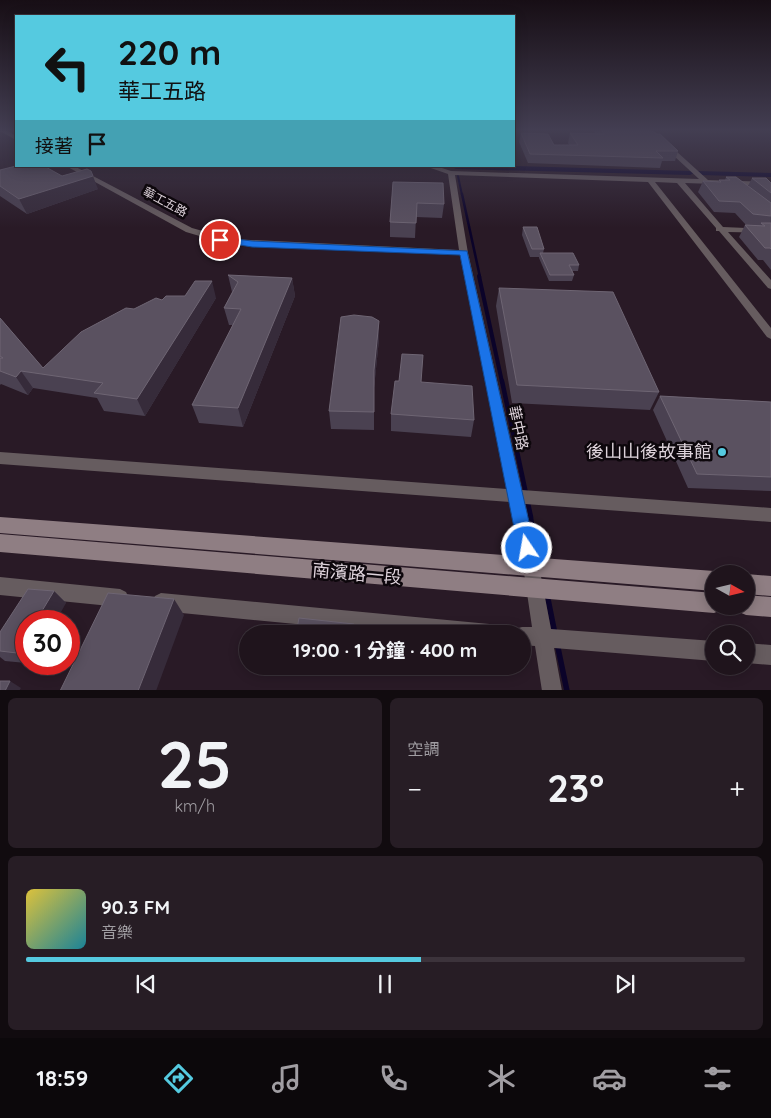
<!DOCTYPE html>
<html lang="zh-TW">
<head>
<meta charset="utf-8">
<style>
	body { margin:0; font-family:Quicksand,"Noto Sans TC",sans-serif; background:#271d25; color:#f1f3f6; height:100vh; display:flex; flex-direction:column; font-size:19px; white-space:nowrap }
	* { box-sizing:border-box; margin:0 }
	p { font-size:16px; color:#a19ea3 }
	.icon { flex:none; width:28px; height:28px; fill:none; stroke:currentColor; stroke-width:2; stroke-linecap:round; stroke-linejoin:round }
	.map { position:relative; height:690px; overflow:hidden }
	.drawer { display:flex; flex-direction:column; gap:8px; padding:8px; background:#110b0f; flex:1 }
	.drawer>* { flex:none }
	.top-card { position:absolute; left:15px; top:15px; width:500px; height:152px; border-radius:0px; box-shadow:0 2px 12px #0003,0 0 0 1px #3c333b; background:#55cae0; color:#111; overflow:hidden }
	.needle { width:32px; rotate:98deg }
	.buttons { position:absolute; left:705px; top:565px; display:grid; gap:10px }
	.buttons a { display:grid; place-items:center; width:50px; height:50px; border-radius:50%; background:#1f141c; box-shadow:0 2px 12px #0003,0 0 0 1px #3c333b; font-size:25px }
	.speed { position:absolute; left:15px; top:610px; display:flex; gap:10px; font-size:25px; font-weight:700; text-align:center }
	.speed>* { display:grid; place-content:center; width:65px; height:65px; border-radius:50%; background:#1f141c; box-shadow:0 2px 12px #0003,0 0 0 1px #3c333b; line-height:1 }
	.speed .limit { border:8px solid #d22; background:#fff; color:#111 }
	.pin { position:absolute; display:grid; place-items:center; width:42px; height:42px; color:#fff; margin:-21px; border:2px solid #fff; border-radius:50%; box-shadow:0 1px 5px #0007 }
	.me { position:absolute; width:55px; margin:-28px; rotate:348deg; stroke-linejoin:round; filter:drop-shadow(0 0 4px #0008) }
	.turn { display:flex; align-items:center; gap:18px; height:105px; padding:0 20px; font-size:22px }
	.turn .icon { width:65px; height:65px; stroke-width:2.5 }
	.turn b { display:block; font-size:35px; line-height:42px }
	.then { display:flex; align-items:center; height:48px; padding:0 20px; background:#0003; gap:10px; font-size:19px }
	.big { font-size:38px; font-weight:700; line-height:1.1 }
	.drawer .tile { flex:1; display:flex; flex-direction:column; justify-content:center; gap:8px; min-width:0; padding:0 18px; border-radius:8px; background:#271d25 }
	.drawer .dial { align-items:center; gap:0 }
	.dial b { font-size:65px; line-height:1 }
	.song { display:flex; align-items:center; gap:15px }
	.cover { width:60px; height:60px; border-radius:8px; background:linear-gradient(135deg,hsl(50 70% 55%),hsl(190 70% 35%)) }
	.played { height:5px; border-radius:2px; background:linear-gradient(90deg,#55cae0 55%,#3c333b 55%) }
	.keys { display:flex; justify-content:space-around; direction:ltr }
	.heat { display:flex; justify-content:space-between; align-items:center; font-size:28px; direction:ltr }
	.drawer .tiles { flex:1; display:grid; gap:8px; grid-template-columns:1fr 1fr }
	.tile:last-child { grid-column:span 2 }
	.trip { position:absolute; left:239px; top:625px; width:292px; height:50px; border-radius:25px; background:#1f141c; box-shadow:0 2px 12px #0003,0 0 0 1px #3c333b; font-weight:700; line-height:50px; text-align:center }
	.dock { display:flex; height:80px; justify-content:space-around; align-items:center; background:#0c080b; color:#a19ea3 }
	.dock .icon { width:35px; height:35px }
	.dock .active { color:#55cae0 }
	.dock b { font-size:22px; color:#f1f3f6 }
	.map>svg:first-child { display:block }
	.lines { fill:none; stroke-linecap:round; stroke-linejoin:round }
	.stream-far4 { stroke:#0b0329; stroke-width:2 }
	.stream-far3 { stroke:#0b0329; stroke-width:2.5 }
	.stream-far2 { stroke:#0b0329; stroke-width:4 }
	.stream-far1 { stroke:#0b0329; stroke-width:4.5 }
	.stream { stroke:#0b0329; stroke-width:5.5 }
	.canal { fill:#0b0329; fill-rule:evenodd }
	.street { fill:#665c5f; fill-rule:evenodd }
	.secondary { fill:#8f7e83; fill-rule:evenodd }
	.wall { fill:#4a4151 }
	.shaded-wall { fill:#362b3a }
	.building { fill:#5a5160; stroke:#6e6573 }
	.route { fill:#1a73e8; stroke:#114b97 }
	.poi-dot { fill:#55cae0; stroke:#0d070c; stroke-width:2 }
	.labels { text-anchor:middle; stroke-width:5; stroke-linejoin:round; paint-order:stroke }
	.far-street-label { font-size:12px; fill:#ddd2da; stroke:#0d070c }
	.street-label { font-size:15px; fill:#ddd2da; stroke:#0d070c }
	.near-poi-label { font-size:18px; fill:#ddd2da; stroke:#0d070c; text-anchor:end }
	.near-street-label { font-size:18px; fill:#ddd2da; stroke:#0d070c }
</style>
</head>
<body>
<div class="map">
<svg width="771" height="691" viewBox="0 0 771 691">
	<rect width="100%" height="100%" fill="#291a26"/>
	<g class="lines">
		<!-- stream-far4 -->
		<path class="stream-far4" d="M458,176L462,195"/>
		<!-- stream-far3 -->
		<path class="stream-far3" d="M462,194L480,277"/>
		<!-- stream-far2 -->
		<path class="stream-far2" d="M479,276L502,382"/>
		<!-- stream-far1 -->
		<path class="stream-far1" d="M502,381L531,517"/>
		<!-- stream -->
		<path class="stream" d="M530,516L540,561
			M547,594L555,634
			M557,643L567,691"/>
		<!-- canal -->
		<path class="canal" d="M514,166L690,171L694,173L690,175L456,169L452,167Z
			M697,171L771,173V177L700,175L696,173Z"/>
		<!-- street -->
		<path class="street" d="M0,131H8L16,136V140Z
			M647,131H654L708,180L771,182V186L685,183L723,227L771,229V233L728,232L771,280V289L768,288L719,231H716V228L677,183L655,182L771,328V339L767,337L648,182L455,175L468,253L522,490L771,508V522L525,504L539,566L551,629L714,641V661L554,648L562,691H542L535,646L522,645V634H514L515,629L522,627H532L523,566L510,502L0,464V452L507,489L460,255L230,245L186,232L66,166H74L192,228L231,239L459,250L448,174L425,166H436L451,171L699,179Z
			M0,577L120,589L126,592L129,598L126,604L120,607L0,595Z
			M161,593L500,625L507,627L509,634H400L161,611L155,608L152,602L155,596Z
			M746,643L771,645V665L746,663Z"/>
		<!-- secondary -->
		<path class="secondary" d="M0,517L714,571L720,574H714V591L0,533Z
			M0,534L714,593V606H723L721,610L714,613L0,552Z
			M746,574L771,576V596L746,594Z
			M746,595L771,597V617L746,615L739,612L737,606H746Z"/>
	</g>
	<!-- wall -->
	<path class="wall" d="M594,131H652L678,151L675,161H662L660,168L528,163L519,142L521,133L554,145H569L568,143L570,133L595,134Z
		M0,170L62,176L98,189L27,214L0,196Z
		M726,177L748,186L752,178L771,183V270L763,260H758L739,237L745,225H746L735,213L714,212L698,192L703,181L718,182L719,180H725Z
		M393,182L444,204L442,218L416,217L415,238L390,237V222Z
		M523,227L544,249L543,253L579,265L578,271H572L574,275L572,281H549L539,258V257H530L522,235Z
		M228,275L292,278L295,296L243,427L199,423L192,405L233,325H229L224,308L232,292Z
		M499,288L659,392L650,410L512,403L496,306Z
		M216,298L145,416L104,411L97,398L33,388L28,395L1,384L0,385V318L43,368L134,309Z
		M379,321V339L374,388V430L331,429L329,411Z
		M421,382L474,420L471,437L391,431V414Z
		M660,396L771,402V491L688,488L653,410Z
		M54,591L66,603L26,621V663L5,661L0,657V632Z"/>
	<!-- shaded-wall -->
	<path class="shaded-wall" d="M91,171L98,189L27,214L19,199Z
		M292,278L295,296L243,427L238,408Z
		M212,281L216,298L145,416L137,399Z
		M379,321V339L374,388V430V370Z
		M21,371L33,388L28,395L16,377Z
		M54,591L66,603L56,621H36Z
		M174,599L184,615L156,691H138Z
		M26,638V660L17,653Z
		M10,681L21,688L19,691H5Z"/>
	<!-- building -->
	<path class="building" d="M602,131H652L656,134H660L678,151H656L663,158L530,154L521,133L548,134L554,145H578L570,133L604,134Z
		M16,166H44L62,176L87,169L91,171L93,176L19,199L0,186V170Z
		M726,177H736L771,203V216L753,214L740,202L719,201L703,181L721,182L719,180H730Z
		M752,178H766L771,183V193Z
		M393,182L443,183L444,204L417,203L416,223L390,222Z
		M761,223H771V249L770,248H765L745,225L765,226Z
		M523,227H537L544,249H532Z
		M540,253H573L579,265H569L574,275H550Z
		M228,275L292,278L238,408L192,405L241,309L224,308L238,282Z
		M195,281H212L137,399L94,393L103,383L21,371L16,377L0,371V358H3L0,356V318L43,368L81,332L126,308L134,309L156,298L162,300L166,296H185Z
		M499,288L613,292L659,392L517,385Z
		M354,315L372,317L379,321L374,370V412L329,411L341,317Z
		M402,354L423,355L421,382L472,386L474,420L391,414L395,381H399Z
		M660,396L771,402V477L697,474Z
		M28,589L54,591L36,621H26V638L17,653L0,651V632Z
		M108,593L174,599L138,691H60Z
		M299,618L354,624L353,634H296Z
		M0,681H10L5,691H0Z"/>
	<!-- sky -->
	<linearGradient id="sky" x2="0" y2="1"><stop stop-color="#170e15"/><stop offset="0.57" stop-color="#433e52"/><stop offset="1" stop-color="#433e52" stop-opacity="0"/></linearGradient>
	<rect width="771" height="228" fill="url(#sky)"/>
	<!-- route -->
	<path class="route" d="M220,237L252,241L467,251L535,548L533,554L527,556L521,554L518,548L460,255L252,247L216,241V238Z"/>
	<!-- markers -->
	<circle class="poi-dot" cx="722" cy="452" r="5"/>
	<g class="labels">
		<!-- far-street labels -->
		<g class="far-street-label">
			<text transform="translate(165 202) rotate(28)" y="4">華工五路</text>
		</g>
		<!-- street labels -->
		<g class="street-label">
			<text transform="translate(518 428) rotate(78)" y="5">華中路</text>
		</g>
		<!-- near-poi labels -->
		<g class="near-poi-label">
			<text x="712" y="458">後山山後故事館</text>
		</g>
		<!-- near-street labels -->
		<g class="near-street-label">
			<text transform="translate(357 574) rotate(5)" y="6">南濱路一段</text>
		</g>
	</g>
</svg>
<div class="buttons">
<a><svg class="needle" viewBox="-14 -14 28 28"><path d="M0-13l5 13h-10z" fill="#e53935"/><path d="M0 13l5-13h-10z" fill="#a19ea3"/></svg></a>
<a><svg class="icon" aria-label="search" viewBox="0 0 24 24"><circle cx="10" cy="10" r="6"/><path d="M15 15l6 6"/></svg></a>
</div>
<div class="speed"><div class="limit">30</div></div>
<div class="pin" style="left:220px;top:240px;background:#d93025"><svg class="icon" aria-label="arrive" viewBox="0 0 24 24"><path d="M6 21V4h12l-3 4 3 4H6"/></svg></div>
<svg class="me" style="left:527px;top:548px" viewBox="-20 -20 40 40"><circle r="17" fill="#1a73e8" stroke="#fff" stroke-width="3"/><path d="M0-11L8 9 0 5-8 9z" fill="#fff"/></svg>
<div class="trip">19:00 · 1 分鐘 · 400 m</div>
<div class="top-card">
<div class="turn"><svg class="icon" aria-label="left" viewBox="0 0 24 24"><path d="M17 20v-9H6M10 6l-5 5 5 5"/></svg><div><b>220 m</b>華工五路</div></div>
<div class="then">接著<svg class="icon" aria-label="arrive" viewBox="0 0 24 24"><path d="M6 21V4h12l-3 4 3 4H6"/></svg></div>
</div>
</div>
<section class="drawer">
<div class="tiles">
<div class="tile dial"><b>25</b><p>km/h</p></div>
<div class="tile"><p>空調</p>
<div class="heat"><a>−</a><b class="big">23°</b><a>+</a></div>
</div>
<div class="tile">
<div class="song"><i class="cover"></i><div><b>90.3 FM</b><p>音樂</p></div></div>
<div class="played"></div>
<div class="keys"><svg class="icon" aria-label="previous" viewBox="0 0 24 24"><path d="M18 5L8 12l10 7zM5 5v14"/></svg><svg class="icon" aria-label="pause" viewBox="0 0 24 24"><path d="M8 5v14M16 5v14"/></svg><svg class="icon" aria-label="next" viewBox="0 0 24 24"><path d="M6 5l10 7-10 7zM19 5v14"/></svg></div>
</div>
</div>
</section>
<nav class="dock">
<b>18:59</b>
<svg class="icon active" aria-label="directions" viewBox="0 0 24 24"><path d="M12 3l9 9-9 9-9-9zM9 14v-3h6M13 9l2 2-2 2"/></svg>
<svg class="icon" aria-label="music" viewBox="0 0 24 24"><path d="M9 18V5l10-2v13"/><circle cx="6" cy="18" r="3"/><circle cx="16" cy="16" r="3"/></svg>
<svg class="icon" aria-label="phone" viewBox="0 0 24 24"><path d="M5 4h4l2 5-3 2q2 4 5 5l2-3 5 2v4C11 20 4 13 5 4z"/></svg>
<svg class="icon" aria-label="climate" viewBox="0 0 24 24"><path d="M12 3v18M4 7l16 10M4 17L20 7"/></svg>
<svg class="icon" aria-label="car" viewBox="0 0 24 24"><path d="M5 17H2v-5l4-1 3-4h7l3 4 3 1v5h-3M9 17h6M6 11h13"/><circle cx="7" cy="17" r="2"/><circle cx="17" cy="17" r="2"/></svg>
<svg class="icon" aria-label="filters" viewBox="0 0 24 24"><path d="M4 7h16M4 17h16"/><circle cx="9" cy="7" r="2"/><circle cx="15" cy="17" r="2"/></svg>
</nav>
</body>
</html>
